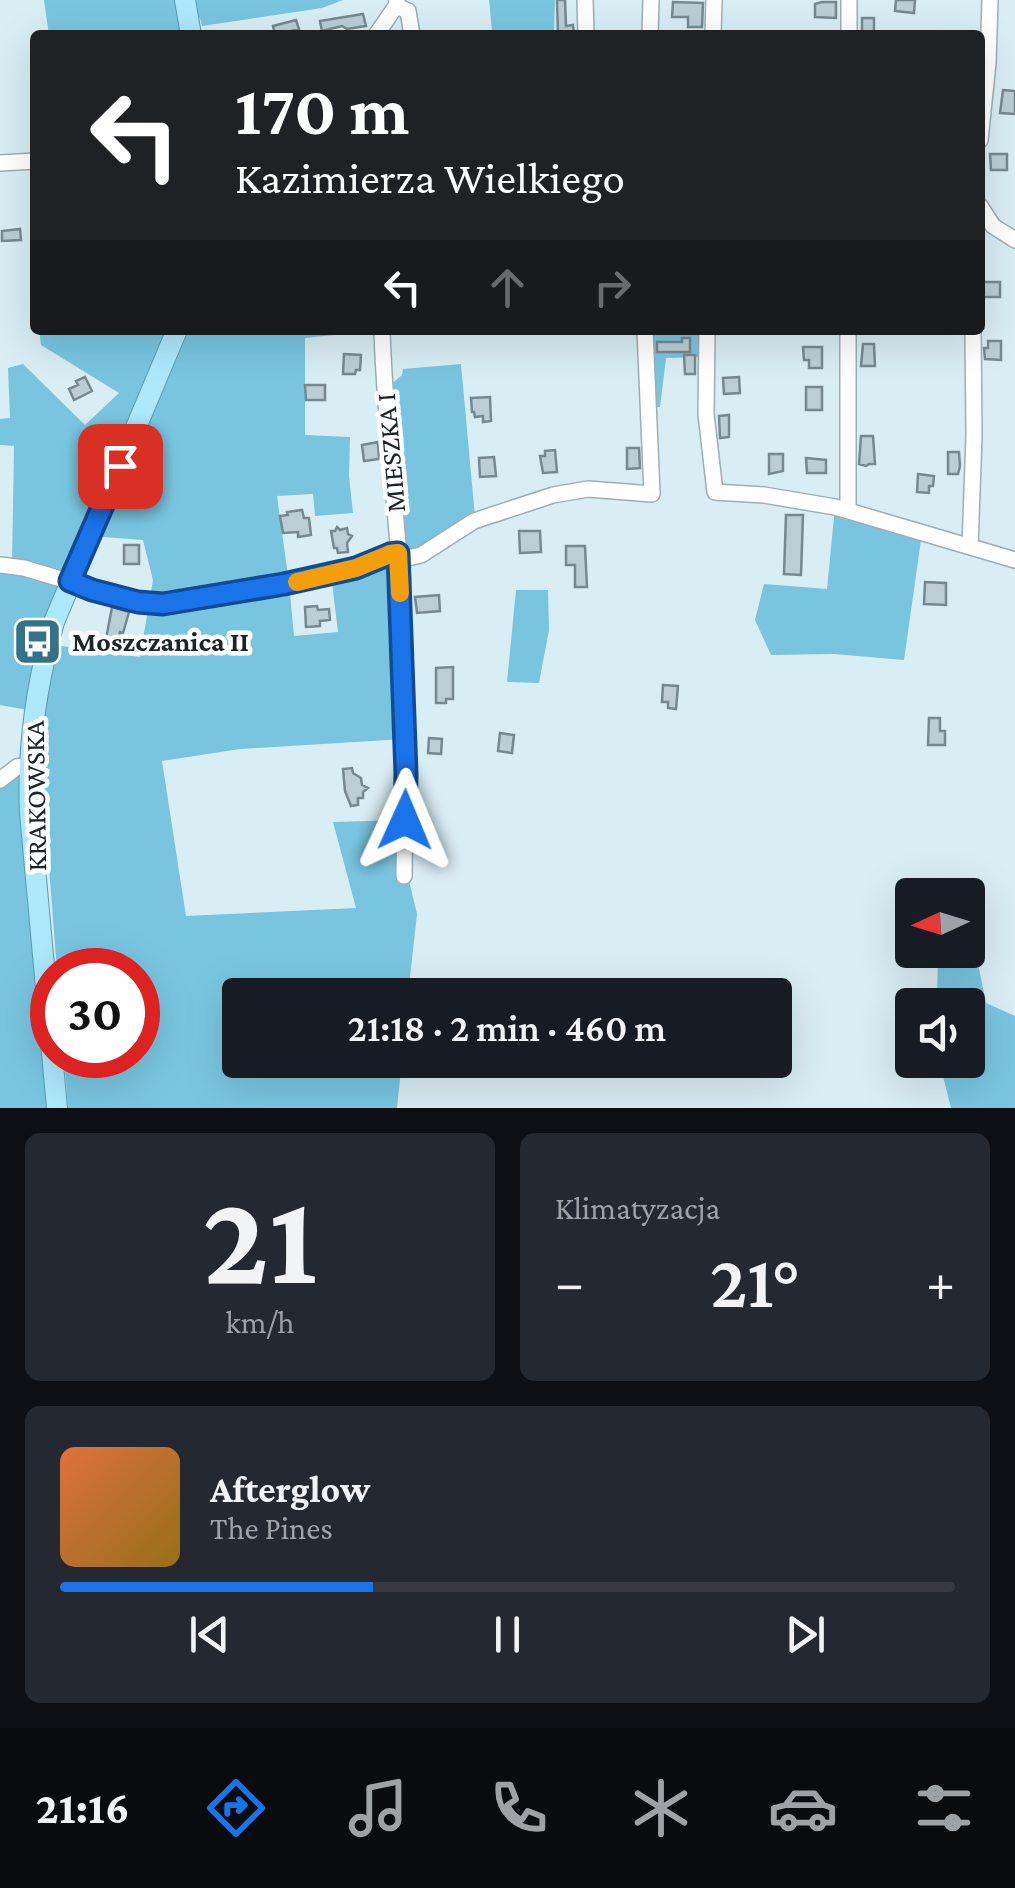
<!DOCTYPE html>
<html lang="pl">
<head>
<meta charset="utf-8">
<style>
	body { margin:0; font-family:"Crimson Pro",serif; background:#242831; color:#f1f3f6; height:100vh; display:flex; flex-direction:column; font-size:38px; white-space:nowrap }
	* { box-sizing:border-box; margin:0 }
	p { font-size:32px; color:#9ea1a6 }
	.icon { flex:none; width:55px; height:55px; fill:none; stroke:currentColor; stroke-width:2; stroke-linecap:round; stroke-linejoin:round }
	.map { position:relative; height:1108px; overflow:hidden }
	.side { display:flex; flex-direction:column; gap:25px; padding:25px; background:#0d0f14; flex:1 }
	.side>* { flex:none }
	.guide { position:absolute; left:30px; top:30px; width:955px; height:305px; border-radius:10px; box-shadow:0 10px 40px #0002; background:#202124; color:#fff; overflow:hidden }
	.needle { width:65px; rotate:266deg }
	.controls { position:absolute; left:895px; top:878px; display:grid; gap:20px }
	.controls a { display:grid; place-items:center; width:90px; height:90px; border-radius:10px; background:#171b24; box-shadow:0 10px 40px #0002; font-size:50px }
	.speed { position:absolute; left:30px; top:948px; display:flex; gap:20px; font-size:50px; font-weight:700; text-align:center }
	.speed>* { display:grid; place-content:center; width:130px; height:130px; border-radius:50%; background:#171b24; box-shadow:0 10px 40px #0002; line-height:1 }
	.speed .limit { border:15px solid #d22; background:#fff; color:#111 }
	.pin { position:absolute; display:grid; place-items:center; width:85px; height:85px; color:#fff; margin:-42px; border-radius:20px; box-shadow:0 5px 15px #0006 }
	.me { position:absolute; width:110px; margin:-55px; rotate:1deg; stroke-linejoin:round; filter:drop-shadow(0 0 8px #0008) }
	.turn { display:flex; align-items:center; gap:35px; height:210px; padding:0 40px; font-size:45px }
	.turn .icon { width:130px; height:130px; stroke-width:2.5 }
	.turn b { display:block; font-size:70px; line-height:85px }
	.lanes { display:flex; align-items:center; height:95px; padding:0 40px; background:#0003; justify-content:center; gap:50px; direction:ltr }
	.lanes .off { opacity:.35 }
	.big { font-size:75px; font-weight:600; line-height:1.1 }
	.side .widget { flex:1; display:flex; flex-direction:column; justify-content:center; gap:15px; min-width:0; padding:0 35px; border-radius:15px; background:#242831 }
	.side .dial { align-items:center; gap:0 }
	.dial b { font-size:130px; line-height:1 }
	.song { display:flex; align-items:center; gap:30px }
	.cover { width:120px; height:120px; border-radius:15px; background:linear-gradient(135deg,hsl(20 70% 55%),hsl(40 70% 35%)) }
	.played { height:10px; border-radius:5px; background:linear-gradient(90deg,#1a73e8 35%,#363941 35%) }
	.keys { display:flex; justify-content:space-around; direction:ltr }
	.heat { display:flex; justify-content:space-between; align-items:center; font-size:55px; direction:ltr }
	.side .tiles { flex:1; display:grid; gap:25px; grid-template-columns:1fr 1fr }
	.widget:last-child { grid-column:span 2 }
	.trip { position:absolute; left:222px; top:978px; width:570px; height:100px; border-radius:10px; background:#171b24; box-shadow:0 10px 40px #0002; font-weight:600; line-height:100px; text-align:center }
	.menu { display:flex; height:160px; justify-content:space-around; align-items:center; background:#090b0e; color:#9ea1a6 }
	.menu .icon { width:70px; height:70px }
	.menu .on { color:#1a73e8 }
	.menu b { font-size:45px; color:#f1f3f6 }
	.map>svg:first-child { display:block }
	.green { fill:#79c5e0; fill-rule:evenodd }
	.building { fill:#bbced5; stroke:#778990; stroke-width:2.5 }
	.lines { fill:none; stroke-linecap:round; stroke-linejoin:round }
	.minor-casing { stroke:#9cafb6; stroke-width:18 }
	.major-casing { stroke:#579ab0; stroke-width:22 }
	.minor { stroke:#fff; stroke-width:15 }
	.major { stroke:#ade8fc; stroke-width:20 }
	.route-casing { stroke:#114b97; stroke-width:25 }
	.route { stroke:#1a73e8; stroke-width:18 }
	.slow { stroke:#f59e0b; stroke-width:18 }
	.labels { text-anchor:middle; stroke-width:9; stroke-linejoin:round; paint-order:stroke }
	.street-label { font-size:28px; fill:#1c2426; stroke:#fff }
	.poi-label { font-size:28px; font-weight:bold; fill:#1c2426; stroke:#fff; text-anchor:start }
</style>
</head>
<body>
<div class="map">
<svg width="1015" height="1108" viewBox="0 0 1015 1108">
	<rect width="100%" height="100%" fill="#d9edf4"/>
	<!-- green -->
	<path class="green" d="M44,0H343L322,8L202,26L200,18L189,21L191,35H49Z
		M489,0H555L554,35H480L492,31Z
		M39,330H334V335L305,338V435L350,437L349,476L353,513L315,516L313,494L277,496L289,583L294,636L338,632L331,574L399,560L404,739L240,749L162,761L186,916L356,908L333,822L405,820L409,881L417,914L408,995H240V1060H402L397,1108H68L64,1055H138V970H57L43,792L50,769L30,765L57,1108H0V780L29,765L33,711L0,705V565H12L14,446L0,445V419L10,418L8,368L23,364L85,425L119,393L41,345ZM90,536L143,540L153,580L140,657L48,644Z
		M645,330H707V357L666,358L660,407H648Z
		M461,364L475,517C453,532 431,554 403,548L390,385L402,375L403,369Z
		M835,507L922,533L904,660L834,654L771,655L755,620L764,584L827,589Z
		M516,590H548L549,630L539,683L507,682Z
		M968,940L976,954L986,1003L1015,1016V1108H951L939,1060H968V1005H937L938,950H968Z"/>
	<!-- building -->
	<path class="building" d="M557,0H565L566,26L573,25L574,35H558Z
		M896,0H915L914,13L895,11Z
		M673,2L703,3L702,27H688V17H672Z
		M822,2H836V18L815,17V4Z
		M363,14L366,26L347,29L342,26L322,31L320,21Z
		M862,18H874V35H862Z
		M296,20L299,29L275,35L273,26Z
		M1003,90L1015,91V114L1000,113Z
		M990,154H1007V170H991Z
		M20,229L21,240L2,241V231Z
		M983,282H1000V297H983Z
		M682,338H690V352H657V342H682Z
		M988,341H1001V360L985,359L984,348H988Z
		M863,344H874L875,366H861Z
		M803,347H822V368H809V360H804Z
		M344,354L361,355L360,370H356L355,374H343Z
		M684,355H695V374H685Z
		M85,377L92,391L74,400L69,389L78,385L76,381Z
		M739,377L740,393L724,394L723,378Z
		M305,385H325V400H306Z
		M806,387H822V410H806Z
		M490,397L491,421L483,422V416L475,417L474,412H472L471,398Z
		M729,415V437L720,438L719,416Z
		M861,436H873L875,464H869L866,466L859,464Z
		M378,442L379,459L364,461L362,445Z
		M627,448H639L640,468L627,469Z
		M555,450L557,472L543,473L540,456H545V451Z
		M948,452H959L960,466L958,474H948Z
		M769,454H783V471L769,474Z
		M494,457L496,476L480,477L479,458Z
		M806,458L826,460V473H807Z
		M918,474L934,476L933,486H929V493L917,492Z
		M302,510L304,518H309L311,535L298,537V532L283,533L280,516L288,515L287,512Z
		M786,515H803L801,575L784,574Z
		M337,527L340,530L347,528L348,534L352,536L347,543L348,552L338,553L337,548H334L331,531H335Z
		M519,531H540L541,552L520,553Z
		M124,545H139V564H124Z
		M566,546H585L587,587H575V565H566Z
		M925,582L946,583V605L924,604Z
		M439,595L440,611L417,613L415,597Z
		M317,606L318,610L329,609L330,620L320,621V626L306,627L305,607Z
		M112,607L129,612L123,633L120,632L117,642L106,639Z
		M453,667V699H446V703H436V668Z
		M663,685L678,686L676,709L668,708V702H662Z
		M929,718H940V731H945V745H928Z
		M500,733L514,735L512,753L498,751Z
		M429,738L442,739L441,754L428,753Z
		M352,768L353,773L361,778L362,785L368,788L363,792V798H358V805L351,806L345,791L343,769Z"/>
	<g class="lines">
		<defs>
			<path id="minor" d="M585,0L586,35
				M396,6L408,11L412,35
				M376,35L396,6L397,0
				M650,35L651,0
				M713,35L714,0
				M849,35V0
				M980,140L988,63L990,0
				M0,163L35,161
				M980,206L993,226L1015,240
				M382,330C384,407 394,483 399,560C405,665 406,771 404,876
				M707,330L706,414L715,492L764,495L835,507L1015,560
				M848,330V511
				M970,547L974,436L973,330
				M399,560L421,555L474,521L553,495L588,489L652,494L645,330
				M0,565L24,568L138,602L163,604L284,584L355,568L390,554L398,553
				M0,780L17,767L29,765"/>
			<path id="major" d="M185,0L191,35
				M57,1108L30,813C27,747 36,686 54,622L177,330"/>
		</defs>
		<!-- minor casing -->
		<use href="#minor" class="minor-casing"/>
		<!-- major casing -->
		<use href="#major" class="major-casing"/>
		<!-- minor -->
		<use href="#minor" class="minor"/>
		<!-- major -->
		<use href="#major" class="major"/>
	</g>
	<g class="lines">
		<defs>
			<path id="route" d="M120,466L70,581L92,590L138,602L163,604L284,584L356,568L390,554L398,553L406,774L405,820"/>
		</defs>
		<!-- route casing -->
		<use href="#route" class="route-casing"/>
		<!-- route -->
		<use href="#route" class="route"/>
		<!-- slow -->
		<path class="slow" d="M297,582L356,568L390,554L398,553L400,593"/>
	</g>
	<!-- icons -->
	<defs>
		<symbol id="bus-square" viewBox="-11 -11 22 22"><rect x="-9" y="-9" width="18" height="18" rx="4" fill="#337287" stroke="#fff"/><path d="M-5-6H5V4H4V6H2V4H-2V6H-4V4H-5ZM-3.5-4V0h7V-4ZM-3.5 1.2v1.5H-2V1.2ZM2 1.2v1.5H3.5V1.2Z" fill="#fff"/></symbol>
	</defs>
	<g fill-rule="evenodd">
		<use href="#bus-square" x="10" y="614" width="55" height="55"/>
	</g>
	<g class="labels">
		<!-- street labels -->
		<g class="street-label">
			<text transform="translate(390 453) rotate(-95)" y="10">MIESZKA I</text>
			<text transform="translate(35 796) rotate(-91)" y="10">KRAKOWSKA</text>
		</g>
		<!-- poi labels -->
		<g class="poi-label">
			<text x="72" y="651">Moszczanica II</text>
		</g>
	</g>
</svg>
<div class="controls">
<a><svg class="needle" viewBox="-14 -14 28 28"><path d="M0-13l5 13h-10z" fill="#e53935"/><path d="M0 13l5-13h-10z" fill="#9ea1a6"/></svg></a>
<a><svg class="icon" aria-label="sound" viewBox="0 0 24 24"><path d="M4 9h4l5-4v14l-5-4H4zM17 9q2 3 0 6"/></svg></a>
</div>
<div class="speed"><div class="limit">30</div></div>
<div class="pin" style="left:120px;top:466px;background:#d93025"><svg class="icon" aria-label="arrive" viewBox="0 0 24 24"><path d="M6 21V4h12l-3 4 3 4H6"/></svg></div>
<svg class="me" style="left:405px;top:820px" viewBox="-20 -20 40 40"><path d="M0-17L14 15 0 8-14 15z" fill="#1a73e8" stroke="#fff" stroke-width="4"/></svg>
<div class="trip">21:18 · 2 min · 460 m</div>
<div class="guide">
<div class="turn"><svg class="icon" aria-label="left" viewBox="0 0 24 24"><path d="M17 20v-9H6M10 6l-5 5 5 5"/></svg><div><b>170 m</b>Kazimierza Wielkiego</div></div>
<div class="lanes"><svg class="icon" aria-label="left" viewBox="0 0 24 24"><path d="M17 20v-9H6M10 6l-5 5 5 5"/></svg><svg class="icon off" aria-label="ahead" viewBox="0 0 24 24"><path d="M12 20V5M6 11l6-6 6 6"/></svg><svg class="icon off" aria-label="right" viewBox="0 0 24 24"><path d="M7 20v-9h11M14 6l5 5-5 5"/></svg></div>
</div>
</div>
<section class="side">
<div class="tiles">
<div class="widget dial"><b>21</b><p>km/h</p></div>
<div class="widget"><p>Klimatyzacja</p>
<div class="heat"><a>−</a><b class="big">21°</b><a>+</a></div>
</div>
<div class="widget">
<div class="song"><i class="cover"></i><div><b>Afterglow</b><p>The Pines</p></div></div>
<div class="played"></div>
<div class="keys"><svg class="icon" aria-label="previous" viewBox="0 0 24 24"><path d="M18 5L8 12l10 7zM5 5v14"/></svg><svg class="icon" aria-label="pause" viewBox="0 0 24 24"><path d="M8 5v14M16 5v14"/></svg><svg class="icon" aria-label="next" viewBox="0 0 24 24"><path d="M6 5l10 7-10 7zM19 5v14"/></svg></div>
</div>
</div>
</section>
<nav class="menu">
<b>21:16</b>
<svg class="icon on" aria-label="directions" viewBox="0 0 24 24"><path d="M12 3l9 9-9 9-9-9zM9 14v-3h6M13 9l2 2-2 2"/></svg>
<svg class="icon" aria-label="music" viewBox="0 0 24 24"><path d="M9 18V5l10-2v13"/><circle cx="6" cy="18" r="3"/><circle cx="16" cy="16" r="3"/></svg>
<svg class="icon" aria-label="phone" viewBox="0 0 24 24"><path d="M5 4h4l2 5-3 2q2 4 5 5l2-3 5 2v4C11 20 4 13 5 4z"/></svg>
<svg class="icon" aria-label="climate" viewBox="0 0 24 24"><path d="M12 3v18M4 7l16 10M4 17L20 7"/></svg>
<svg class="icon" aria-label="car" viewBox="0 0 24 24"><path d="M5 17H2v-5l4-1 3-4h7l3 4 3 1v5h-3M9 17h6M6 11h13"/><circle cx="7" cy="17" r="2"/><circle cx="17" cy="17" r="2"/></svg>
<svg class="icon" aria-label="filters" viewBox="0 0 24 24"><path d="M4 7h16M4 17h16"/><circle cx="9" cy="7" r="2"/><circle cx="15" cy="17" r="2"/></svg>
</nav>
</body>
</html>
